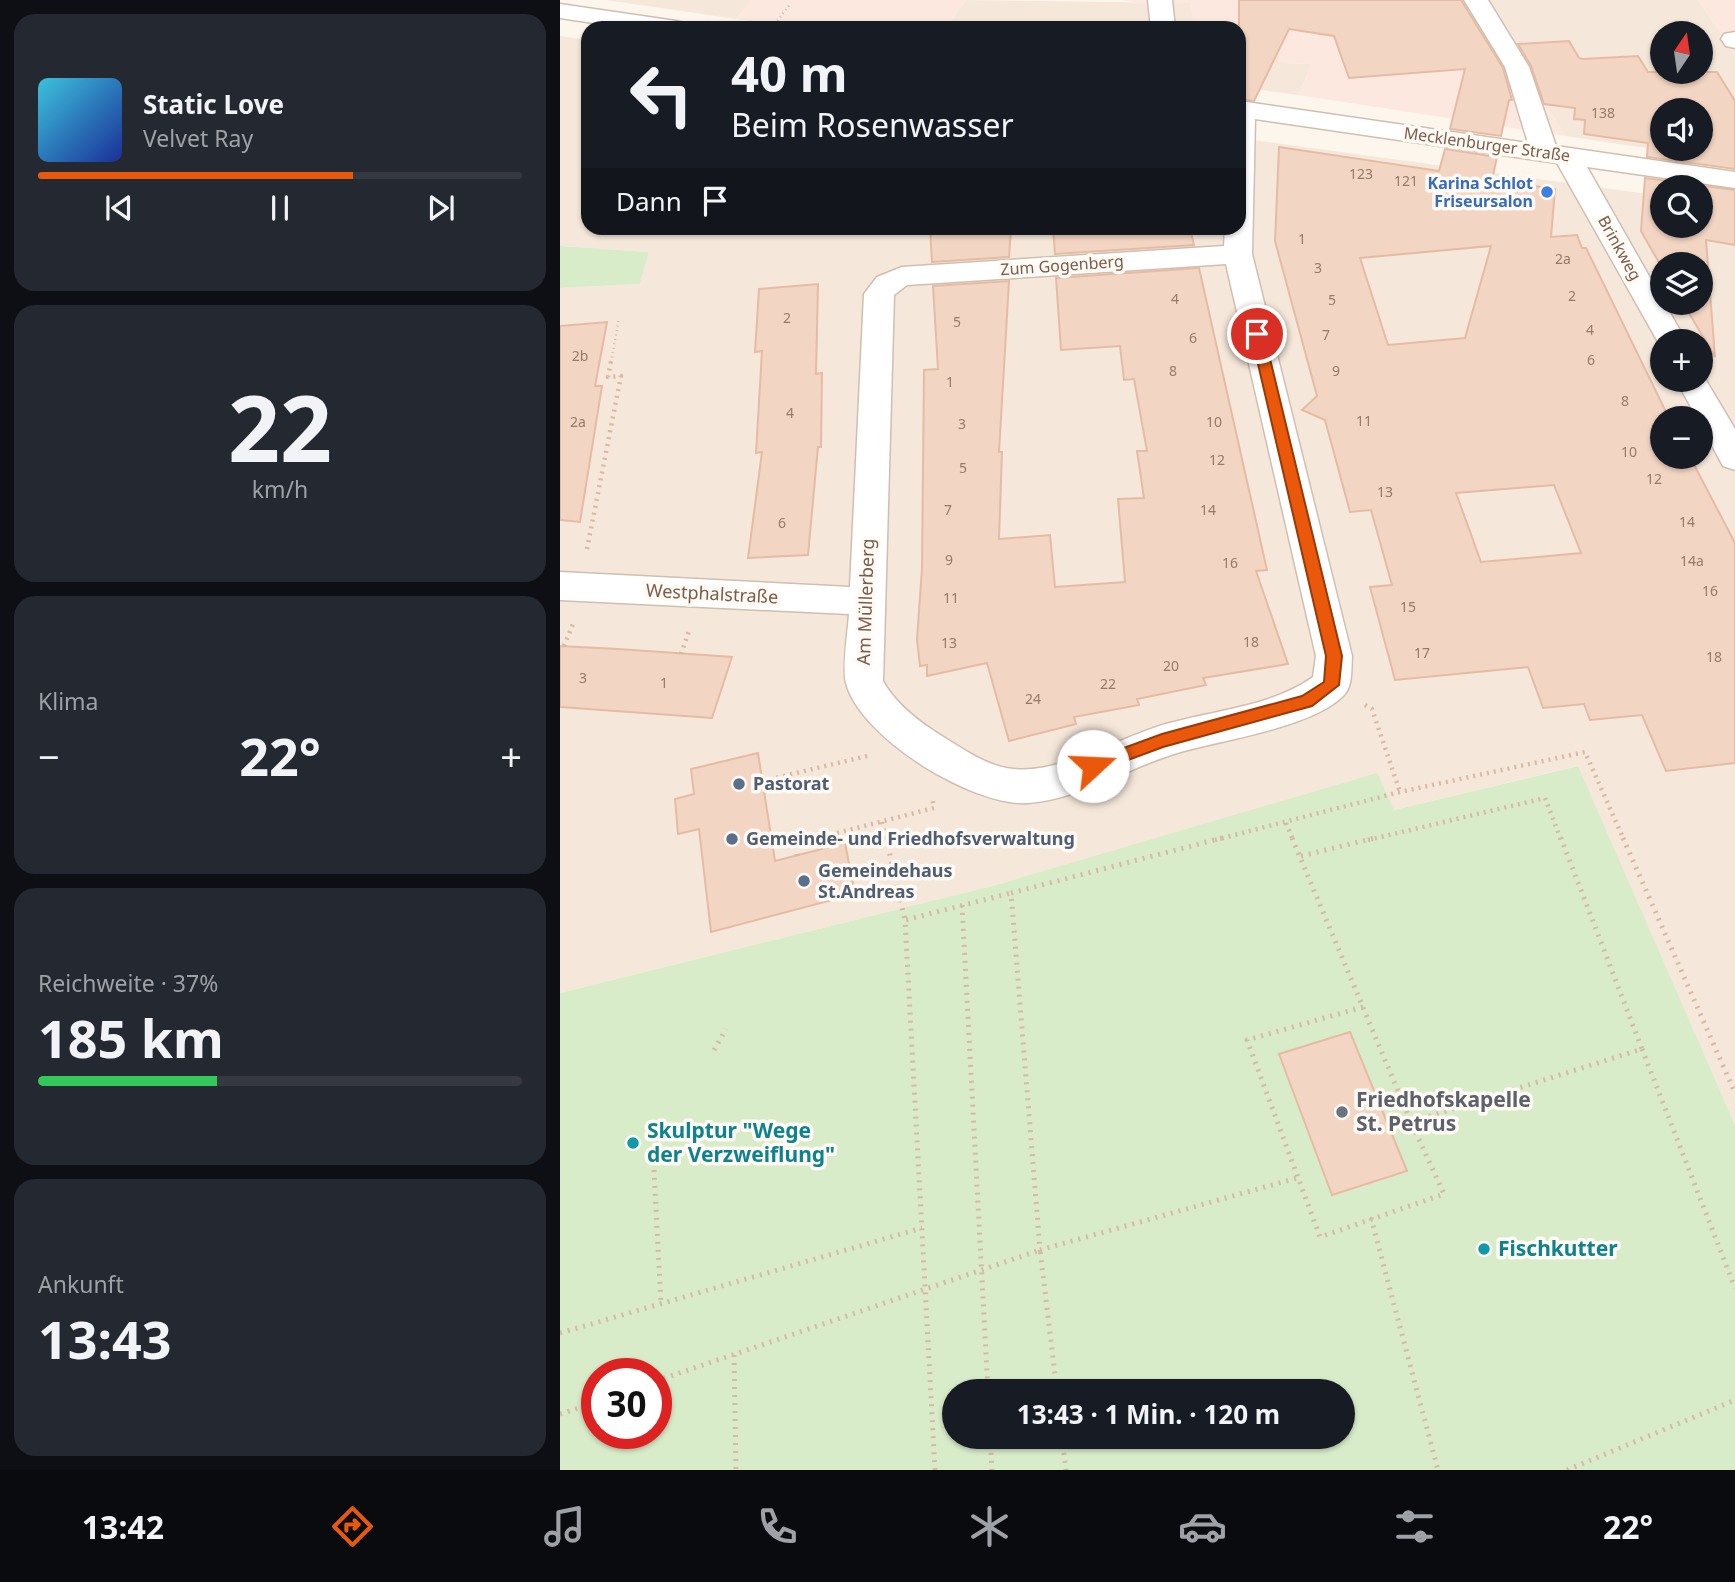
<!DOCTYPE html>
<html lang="de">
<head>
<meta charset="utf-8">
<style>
	body { margin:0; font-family:"Noto Sans",sans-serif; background:#242831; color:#f1f3f6; height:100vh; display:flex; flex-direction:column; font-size:26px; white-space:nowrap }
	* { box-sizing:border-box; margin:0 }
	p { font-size:23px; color:#9ea1a6 }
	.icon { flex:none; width:38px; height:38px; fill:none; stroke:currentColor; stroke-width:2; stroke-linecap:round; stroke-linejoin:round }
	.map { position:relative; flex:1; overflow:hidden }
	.drawer { display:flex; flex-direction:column; gap:14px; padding:14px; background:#0d0f14; width:560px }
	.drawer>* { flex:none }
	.top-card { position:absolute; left:21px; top:21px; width:665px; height:214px; border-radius:21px; box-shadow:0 2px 5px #0004; background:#171b24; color:#f1f3f6; overflow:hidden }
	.needle { width:46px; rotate:13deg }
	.fabs { position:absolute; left:1090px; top:21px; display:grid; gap:14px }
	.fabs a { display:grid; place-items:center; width:63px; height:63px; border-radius:50%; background:#171b24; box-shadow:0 2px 5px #0004; font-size:35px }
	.speed { position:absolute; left:21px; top:1358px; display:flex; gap:14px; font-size:35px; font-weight:700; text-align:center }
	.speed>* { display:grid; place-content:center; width:91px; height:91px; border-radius:50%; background:#171b24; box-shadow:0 2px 5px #0004; line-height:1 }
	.speed .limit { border:10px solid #d22; background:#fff; color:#111 }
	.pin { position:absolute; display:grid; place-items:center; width:60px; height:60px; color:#fff; margin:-30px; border:4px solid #fff; border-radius:50%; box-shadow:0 2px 7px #0007 }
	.me { position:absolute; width:77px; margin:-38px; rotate:70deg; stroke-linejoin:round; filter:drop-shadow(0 0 5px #0008) }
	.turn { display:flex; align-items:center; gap:24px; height:147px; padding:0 35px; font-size:32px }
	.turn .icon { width:91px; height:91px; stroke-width:2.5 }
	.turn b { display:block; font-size:49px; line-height:60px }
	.then { display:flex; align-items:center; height:66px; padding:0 35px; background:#0003; gap:14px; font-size:26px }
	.big { font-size:52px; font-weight:700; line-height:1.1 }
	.drawer .card { flex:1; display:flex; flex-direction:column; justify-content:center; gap:10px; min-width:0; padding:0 24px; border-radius:21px; background:#242831 }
	.drawer .dial { align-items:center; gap:0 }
	.dial b { font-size:91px; line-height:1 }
	.song { display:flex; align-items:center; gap:21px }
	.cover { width:84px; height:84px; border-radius:10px; background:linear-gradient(135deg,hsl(190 70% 55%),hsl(230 70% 35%)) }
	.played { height:7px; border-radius:4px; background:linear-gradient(90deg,#ea580c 65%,#363941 65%) }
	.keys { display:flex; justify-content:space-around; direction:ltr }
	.heat { display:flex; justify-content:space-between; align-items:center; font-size:38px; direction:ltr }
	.charge { height:10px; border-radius:5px; background:linear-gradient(90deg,#34c759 37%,#363941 0) }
	.trip { position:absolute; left:382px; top:1379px; width:413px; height:70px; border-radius:35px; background:#171b24; box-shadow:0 2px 5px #0004; font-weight:700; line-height:70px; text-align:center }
	.menu { display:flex; height:112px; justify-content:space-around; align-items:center; background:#090b0e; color:#9ea1a6 }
	.menu .icon { width:49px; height:49px }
	.menu .current { color:#ea580c }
	.menu b { font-size:32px; color:#f1f3f6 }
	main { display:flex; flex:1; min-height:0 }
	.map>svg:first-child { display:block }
	.residential { fill:#f5e8da; fill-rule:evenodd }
	.commercial { fill:#fde8e0 }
	.green { fill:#d8ecc9; fill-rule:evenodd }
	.building { fill:#f3d5c3; stroke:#e6bba3; stroke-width:2; fill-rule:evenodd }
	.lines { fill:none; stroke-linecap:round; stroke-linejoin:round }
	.minor-casing { stroke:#d1beb0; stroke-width:3 }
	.path-far2 { stroke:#d9b8a5; stroke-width:2.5; stroke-dasharray:1 3.5; stroke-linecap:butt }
	.path-far1 { stroke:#d9b8a5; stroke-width:4.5; stroke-dasharray:2 5; stroke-linecap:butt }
	.path { stroke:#d9b8a5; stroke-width:5; stroke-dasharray:2 6; stroke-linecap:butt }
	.minor { fill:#fff; fill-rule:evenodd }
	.route { fill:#ea580c; stroke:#983908; stroke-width:2 }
	.shop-dot { fill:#3f7fe0; stroke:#fffaf3; stroke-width:2.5 }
	.service-dot { fill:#5c6f8a; stroke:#fffaf3; stroke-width:2.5 }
	.worship-dot { fill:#6b7280; stroke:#fffaf3; stroke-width:2.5 }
	.culture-dot { fill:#0f9aa8; stroke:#fffaf3; stroke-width:2.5 }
	.labels { text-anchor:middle; stroke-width:7; stroke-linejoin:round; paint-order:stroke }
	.number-label { font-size:14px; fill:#987a6a }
	.far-street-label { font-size:16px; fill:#7a5c4d; stroke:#fffaf3 }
	.far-shop-label { font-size:16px; font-weight:bold; fill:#366cbe; stroke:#fffaf3; text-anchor:end }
	.street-label { font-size:18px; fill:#7a5c4d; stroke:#fffaf3 }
	.service-label { font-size:18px; font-weight:bold; fill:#4e5e75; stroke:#fffaf3; text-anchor:start }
	.near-worship-label { font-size:21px; font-weight:bold; fill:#5b616d; stroke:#fffaf3; text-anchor:start }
	.near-culture-label { font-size:21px; font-weight:bold; fill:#0d838f; stroke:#fffaf3; text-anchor:start }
</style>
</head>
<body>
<main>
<section class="drawer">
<div class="card">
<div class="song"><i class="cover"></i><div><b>Static Love</b><p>Velvet Ray</p></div></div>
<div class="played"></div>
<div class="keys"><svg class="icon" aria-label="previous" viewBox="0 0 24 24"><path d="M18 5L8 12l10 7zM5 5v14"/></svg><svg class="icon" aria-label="pause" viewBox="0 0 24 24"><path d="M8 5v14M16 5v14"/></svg><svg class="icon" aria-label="next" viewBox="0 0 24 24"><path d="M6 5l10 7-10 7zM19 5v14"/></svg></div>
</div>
<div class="card dial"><b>22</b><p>km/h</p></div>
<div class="card"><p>Klima</p>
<div class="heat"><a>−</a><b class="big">22°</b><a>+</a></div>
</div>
<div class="card"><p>Reichweite · 37%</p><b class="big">185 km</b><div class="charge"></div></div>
<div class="card"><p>Ankunft</p><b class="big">13:43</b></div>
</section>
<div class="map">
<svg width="1175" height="1470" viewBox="0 0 1175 1470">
	<rect width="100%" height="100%" fill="#fdf6ec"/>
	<!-- residential -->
	<path class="residential" d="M46,0H192L176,19Z
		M406,0L631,3L713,33L720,63L752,64L738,95L679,87V28H386Z
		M924,0H1138L1175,54V161L1005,136ZM1102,33H1141V72H1102ZM1102,110H1141V149H1102Z
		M0,36L28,40V228H679V138L1102,196V226H1141L1175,205V1125L1017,766L834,810L816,774L436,885L0,993V288L80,284L89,252L0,246ZM1102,264H1141V303H1102ZM1102,341H1141V380H1102ZM1102,418H1141V457H1102Z"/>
	<!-- commercial -->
	<path class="commercial" d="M192,0H406L386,28H244L176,19Z
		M560,0H924L1005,136L738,95L752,64L720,63L713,33L633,21L630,3L586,4Z
		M1138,0H1175V54Z"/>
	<!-- green -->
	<path class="green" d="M0,246L89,252L80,284L0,288Z
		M1018,766L1175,1125V1470H0V993L436,885L817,773L834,810ZM37,1374H96V1433H37ZM394,1391H782V1437H394Z"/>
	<!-- building -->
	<path class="building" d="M679,0H901L943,68L952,100H949L941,136L890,129L905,69L789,78L774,36L729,29L694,101L679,99Z
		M1009,41L1019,58L1023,59L1078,56L1088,72H1157L1175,101V169L1087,157L1088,143L1024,134L1025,120L1014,119L1015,108L984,104L971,66L958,44ZM1102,110H1141V149H1102Z
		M719,147L879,171L885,149L937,157L932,180L995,189L991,237L1017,235L1022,248H1026L1109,418H1102V457H1130L1175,543V763L1106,771L1082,715L1030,720L1024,704L983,708L968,667L835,680L810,587L832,585L811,510L790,512L765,420L742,410L757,396L715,241ZM931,246L905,338L828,345L800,258ZM994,485L1021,553L921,562L896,493Z
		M1085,178L1175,190V245L1146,240L1155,357L1123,303H1141V264H1102V268L1081,231ZM1102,187H1141V226H1102Z
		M370,228H451L449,257L372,262Z
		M493,228H630L634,245L495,254Z
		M639,268L707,570L696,571L728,664L643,678L646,685L577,699L579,705L514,717L516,724L449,741L427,663L367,676V665L360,666L357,640L362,568L364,370L378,369L373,286L449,281L439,452H442L439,539L490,535L495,587L565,582L558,499L584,498L577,451H587L574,379L564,380L560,346L501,350L496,278Z
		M258,284L256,374L262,373L261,447H258L248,555L188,558L202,452L196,453L202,351L195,352L199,289Z
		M47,322L35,386H42L20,522L0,520V326Z
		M0,646L58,649L172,657L152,718L0,707Z
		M198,753L215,861L285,843L295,894L151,932L139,829L118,834L115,799L134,794L131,769Z
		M790,1032L847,1171L772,1195L719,1054Z"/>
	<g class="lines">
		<defs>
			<path id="minor" d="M588,0H612L615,28H591Z
				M904,0H928L969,67L996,146L1175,172V188L1027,167L1126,341H1102V349L997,163L695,119L692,254L792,656C791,669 793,687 783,696C754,726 665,740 624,751C572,765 522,799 468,803C414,807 300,738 286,683C282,669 288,630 289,614L0,600V572L290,587L304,294L317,277L342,267L664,246L665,228H679V101L968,143L945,67ZM666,264L756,656L753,677C711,707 654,710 606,724C560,737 501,774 453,769C429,767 406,751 385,738C362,724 336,705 323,681L334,295L347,285Z
				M0,4L116,21L124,23L128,28H67L0,18Z
				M1175,32V48L1166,46L1161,39L1164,34Z
				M1141,372L1175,429V470L1163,466L1141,425V418H1137L1116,380H1141Z"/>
		</defs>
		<!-- minor casing -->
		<use href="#minor" class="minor-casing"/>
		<!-- path-far2 -->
		<path class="path-far2" d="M147,22L188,28
			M212,28L231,3
			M51,362L59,318"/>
		<!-- path-far1 -->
		<path class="path-far1" d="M27,549L61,376L48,377L51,361
			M4,646L13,624
			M121,654L130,628
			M805,705L812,709L840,792
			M203,781L311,755
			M322,822L326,840
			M726,823L733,840
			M250,840L374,808L372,798
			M655,840L840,792L1025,752L1064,840
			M808,840L985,798L1001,840"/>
		<!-- path -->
		<path class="path" d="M326,838L345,920
			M662,838L451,893L480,1250L737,1178
			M732,838L851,1122
			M1063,838L1175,1093
			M237,856L235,844L257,838
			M741,856L815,838
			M402,905L428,1391
			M803,1007L687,1040L760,1237L884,1194L851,1122L1082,1049L1001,838
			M1082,1049L1175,1288
			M154,1050L166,1029
			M94,1170L101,1304
			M811,1218L878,1470
			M0,1333L362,1228
			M174,1355L176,1470
			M96,1381L480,1250L497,1391
			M0,1414L37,1402
			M430,1437L432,1470
			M502,1437L506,1470
			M375,1470L345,920L451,893
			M1007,1470L1175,1400"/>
		<!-- minor -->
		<use href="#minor" class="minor"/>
	</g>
	<!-- route -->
	<path class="route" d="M697,330L704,334L782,656L779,685L752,706L603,747L533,773L528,771L525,766L528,761L602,734L742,696L764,682L766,656L691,334Z"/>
	<!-- markers -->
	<circle class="shop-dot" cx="987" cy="192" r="7"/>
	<g class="service-dot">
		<circle cx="179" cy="784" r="7"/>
		<circle cx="172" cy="839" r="7"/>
		<circle cx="244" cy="881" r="7"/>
	</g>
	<circle class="worship-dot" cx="782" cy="1112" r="7"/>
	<g class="culture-dot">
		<circle cx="73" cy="1143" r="7"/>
		<circle cx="924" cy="1249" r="7"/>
	</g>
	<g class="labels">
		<!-- number labels -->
		<g class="number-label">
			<text x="1043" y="118">138</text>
			<text x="801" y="179">123</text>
			<text x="846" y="186">121</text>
			<text x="742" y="244">1</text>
			<text x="1003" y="264">2a</text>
			<text x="758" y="273">3</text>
			<text x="1012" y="301">2</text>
			<text x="615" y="304">4</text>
			<text x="772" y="305">5</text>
			<text x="227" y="323">2</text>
			<text x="397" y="327">5</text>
			<text x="1030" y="335">4</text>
			<text x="766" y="340">7</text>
			<text x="633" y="343">6</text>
			<text x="20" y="361">2b</text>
			<text x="1031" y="365">6</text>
			<text x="613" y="376">8</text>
			<text x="776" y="376">9</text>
			<text x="390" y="387">1</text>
			<text x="1065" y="406">8</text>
			<text x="230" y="418">4</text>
			<text x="804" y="426">11</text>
			<text x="18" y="427">2a</text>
			<text x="654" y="427">10</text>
			<text x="402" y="429">3</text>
			<text x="1069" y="457">10</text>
			<text x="657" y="465">12</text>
			<text x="403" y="473">5</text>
			<text x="1094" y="484">12</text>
			<text x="825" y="497">13</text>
			<text x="388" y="515">7</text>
			<text x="648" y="515">14</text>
			<text x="1127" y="527">14</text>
			<text x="222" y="528">6</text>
			<text x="389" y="565">9</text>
			<text x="1132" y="566">14a</text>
			<text x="670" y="568">16</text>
			<text x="1150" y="596">16</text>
			<text x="391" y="603">11</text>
			<text x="848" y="612">15</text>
			<text x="691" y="647">18</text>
			<text x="389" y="648">13</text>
			<text x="862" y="658">17</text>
			<text x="1154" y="662">18</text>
			<text x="611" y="671">20</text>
			<text x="23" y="683">3</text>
			<text x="104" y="688">1</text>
			<text x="548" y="689">22</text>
			<text x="473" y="704">24</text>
		</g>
		<!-- far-street labels -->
		<g class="far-street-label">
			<text transform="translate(927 144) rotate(8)" y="6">Mecklenburger Straße</text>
			<text transform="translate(1060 248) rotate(61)" y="6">Brinkweg</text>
			<text transform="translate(502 265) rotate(-4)" y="6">Zum Gogenberg</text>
		</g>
		<!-- far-shop labels -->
		<g class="far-shop-label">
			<text x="973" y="189">Karina Schlot<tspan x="973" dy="18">Friseursalon</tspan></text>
		</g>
		<!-- street labels -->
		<g class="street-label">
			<text transform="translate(152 594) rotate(3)" y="6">Westphalstraße</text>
			<text transform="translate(306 602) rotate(-88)" y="6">Am Müllerberg</text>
		</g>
		<!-- service labels -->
		<g class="service-label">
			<text x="193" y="790">Pastorat</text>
			<text x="186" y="845">Gemeinde- und Friedhofsverwaltung</text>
			<text x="258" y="877">Gemeindehaus<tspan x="258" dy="21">St.Andreas</tspan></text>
		</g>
		<!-- near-worship labels -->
		<g class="near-worship-label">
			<text x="796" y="1107">Friedhofskapelle<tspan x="796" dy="24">St. Petrus</tspan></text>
		</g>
		<!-- near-culture labels -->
		<g class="near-culture-label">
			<text x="87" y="1138">Skulptur "Wege<tspan x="87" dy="24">der Verzweiflung"</tspan></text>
			<text x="938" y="1256">Fischkutter</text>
		</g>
	</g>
</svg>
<div class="fabs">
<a><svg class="needle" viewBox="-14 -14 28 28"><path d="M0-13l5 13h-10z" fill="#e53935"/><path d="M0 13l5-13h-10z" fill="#9ea1a6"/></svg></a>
<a><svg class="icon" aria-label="sound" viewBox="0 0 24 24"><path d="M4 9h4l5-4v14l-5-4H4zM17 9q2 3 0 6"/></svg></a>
<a><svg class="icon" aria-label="search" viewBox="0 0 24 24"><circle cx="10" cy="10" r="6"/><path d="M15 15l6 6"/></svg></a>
<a><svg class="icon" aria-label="layers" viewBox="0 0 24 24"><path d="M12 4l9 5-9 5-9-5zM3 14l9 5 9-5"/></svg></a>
<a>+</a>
<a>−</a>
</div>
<div class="speed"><div class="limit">30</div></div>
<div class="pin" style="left:697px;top:334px;background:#d93025"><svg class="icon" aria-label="arrive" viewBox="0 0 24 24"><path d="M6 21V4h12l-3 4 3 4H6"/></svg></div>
<svg class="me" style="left:533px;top:766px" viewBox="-20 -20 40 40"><circle r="19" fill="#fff"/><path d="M0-13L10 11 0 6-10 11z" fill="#ea580c"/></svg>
<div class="trip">13:43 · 1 Min. · 120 m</div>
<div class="top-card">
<div class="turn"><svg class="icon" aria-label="left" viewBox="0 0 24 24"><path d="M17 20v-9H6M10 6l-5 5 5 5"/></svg><div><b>40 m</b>Beim Rosenwasser</div></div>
<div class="then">Dann<svg class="icon" aria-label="arrive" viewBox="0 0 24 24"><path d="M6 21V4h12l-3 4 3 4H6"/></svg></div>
</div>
</div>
</main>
<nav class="menu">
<b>13:42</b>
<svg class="icon current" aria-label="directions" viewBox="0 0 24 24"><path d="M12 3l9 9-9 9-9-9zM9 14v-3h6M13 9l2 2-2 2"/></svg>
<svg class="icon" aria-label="music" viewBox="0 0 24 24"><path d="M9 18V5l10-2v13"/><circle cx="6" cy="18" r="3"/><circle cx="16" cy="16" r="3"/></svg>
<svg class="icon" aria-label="phone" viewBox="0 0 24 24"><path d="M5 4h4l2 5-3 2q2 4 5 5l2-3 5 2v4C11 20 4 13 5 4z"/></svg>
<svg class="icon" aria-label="climate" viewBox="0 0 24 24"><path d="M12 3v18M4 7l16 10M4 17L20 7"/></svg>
<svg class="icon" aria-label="car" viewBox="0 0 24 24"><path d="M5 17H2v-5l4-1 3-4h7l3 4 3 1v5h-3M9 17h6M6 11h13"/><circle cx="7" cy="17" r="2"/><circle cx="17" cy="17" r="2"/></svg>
<svg class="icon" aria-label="filters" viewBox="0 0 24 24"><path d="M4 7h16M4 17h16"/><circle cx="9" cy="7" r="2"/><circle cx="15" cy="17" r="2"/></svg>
<b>22°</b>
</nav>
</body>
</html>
